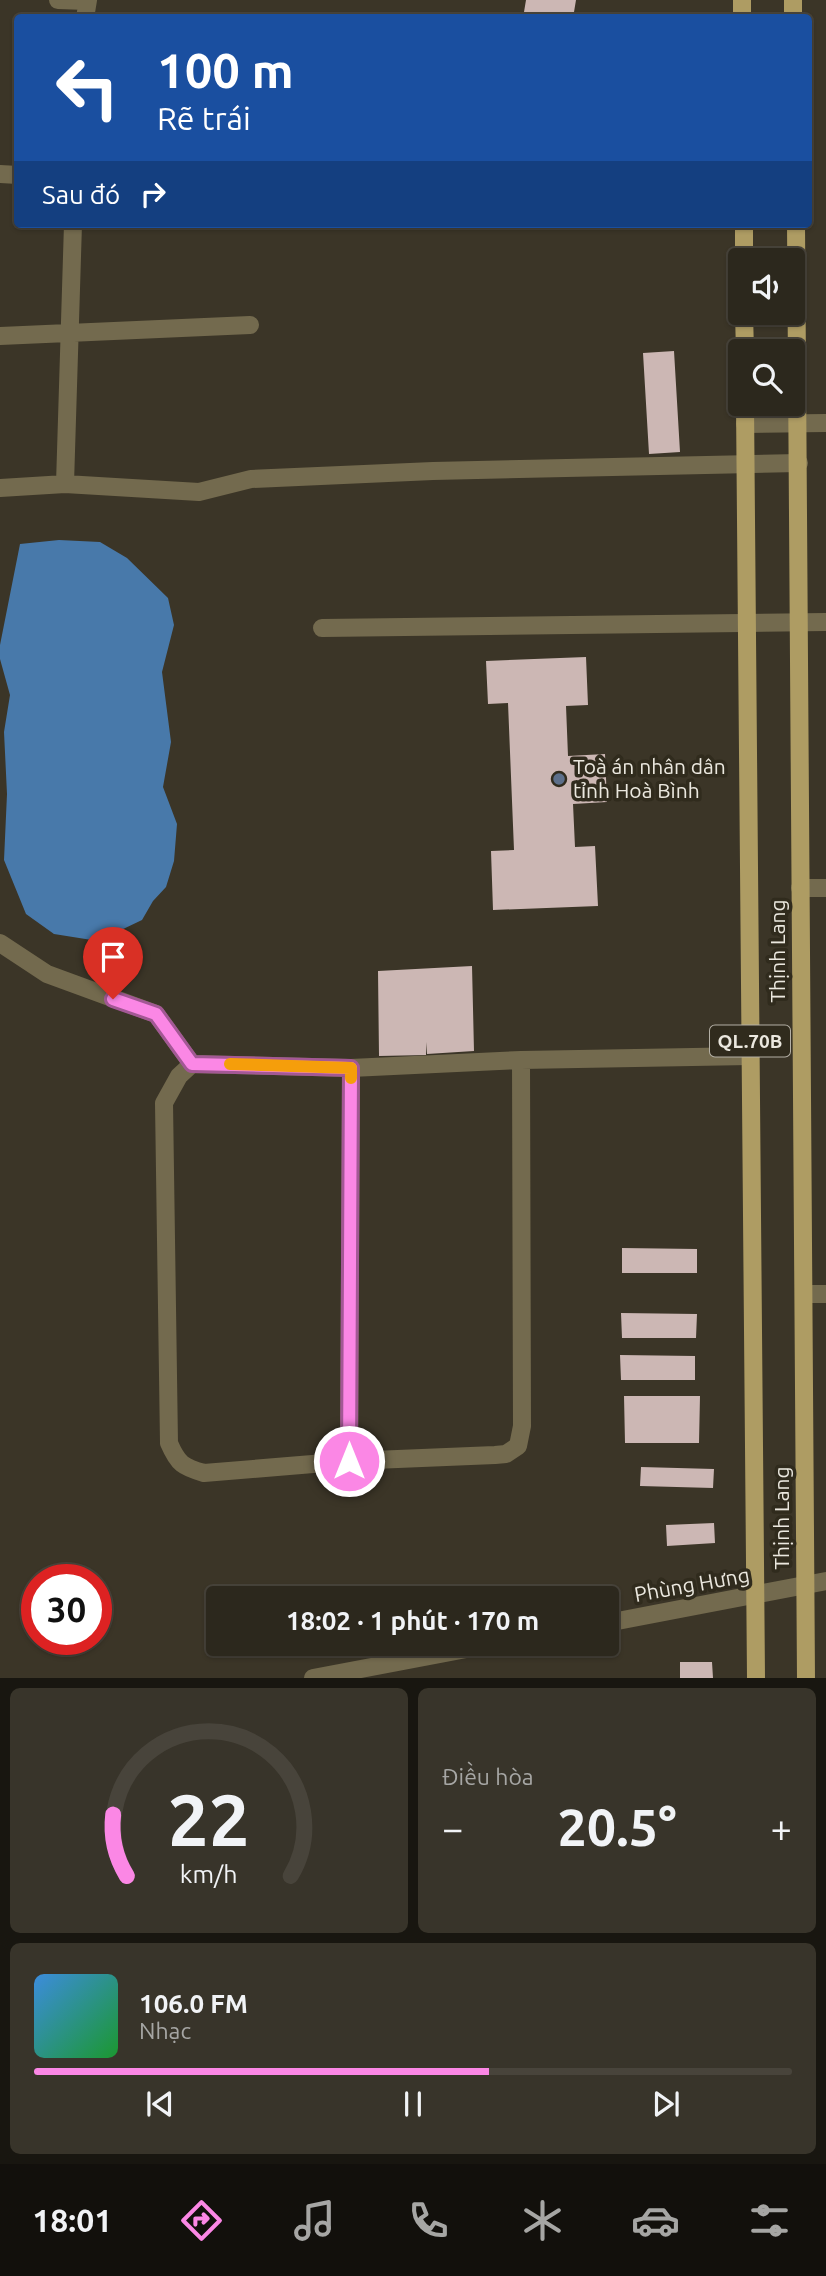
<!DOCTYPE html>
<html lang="vi">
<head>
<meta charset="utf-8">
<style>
	body { margin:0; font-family:Ubuntu,sans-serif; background:#38342a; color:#f1f3f6; height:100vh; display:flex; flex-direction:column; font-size:26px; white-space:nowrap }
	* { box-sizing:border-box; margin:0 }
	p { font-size:23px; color:#a6a6a4 }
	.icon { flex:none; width:38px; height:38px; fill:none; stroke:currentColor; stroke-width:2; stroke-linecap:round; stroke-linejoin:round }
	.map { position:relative; height:1678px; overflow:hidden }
	.sheet { display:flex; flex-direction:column; gap:10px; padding:10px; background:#181610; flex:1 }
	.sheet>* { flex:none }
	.banner { position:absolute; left:14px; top:14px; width:798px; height:214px; border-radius:7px; box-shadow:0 2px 5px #0004,0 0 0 2px #48443b; background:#1a4fa0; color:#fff; overflow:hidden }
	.fabs { position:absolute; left:728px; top:248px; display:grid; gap:14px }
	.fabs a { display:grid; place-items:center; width:77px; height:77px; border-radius:7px; background:#2c281d; box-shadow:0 2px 5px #0004,0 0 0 2px #48443b; font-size:35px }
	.speed { position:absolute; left:21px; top:1564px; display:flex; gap:14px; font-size:35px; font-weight:700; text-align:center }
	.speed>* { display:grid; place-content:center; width:91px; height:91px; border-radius:50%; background:#2c281d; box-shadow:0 2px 5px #0004,0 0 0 2px #48443b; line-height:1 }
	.speed .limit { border:10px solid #d22; background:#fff; color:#111 }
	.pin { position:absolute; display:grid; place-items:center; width:60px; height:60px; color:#fff; margin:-72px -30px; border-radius:50% 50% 50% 0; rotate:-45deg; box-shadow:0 0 7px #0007 }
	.pin .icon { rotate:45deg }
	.me { position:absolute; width:77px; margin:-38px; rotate:0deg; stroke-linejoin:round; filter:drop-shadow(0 0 5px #0008) }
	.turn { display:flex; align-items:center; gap:24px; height:147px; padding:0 28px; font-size:32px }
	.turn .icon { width:91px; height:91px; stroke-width:2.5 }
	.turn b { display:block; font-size:49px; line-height:60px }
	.then { display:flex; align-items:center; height:66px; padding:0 28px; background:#0003; gap:14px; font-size:26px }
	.big { font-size:52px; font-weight:700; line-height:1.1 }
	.sheet .widget { flex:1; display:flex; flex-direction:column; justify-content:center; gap:10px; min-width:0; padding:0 24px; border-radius:10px; background:#38342a }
	.sheet .dial { align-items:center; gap:0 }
	.dial svg { height:182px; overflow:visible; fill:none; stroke:#48443b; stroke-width:7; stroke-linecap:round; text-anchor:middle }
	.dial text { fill:#f1f3f6; stroke:none }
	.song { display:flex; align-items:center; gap:21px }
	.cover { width:84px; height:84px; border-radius:10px; background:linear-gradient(135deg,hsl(210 70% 55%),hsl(130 70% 35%)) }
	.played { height:7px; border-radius:4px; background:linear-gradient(90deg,#fb87e5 60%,#48443b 60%) }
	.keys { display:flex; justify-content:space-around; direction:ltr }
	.heat { display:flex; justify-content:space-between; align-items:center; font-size:38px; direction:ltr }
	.sheet .tiles { flex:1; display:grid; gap:10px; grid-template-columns:1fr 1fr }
	.widget:last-child { grid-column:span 2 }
	.trip { position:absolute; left:206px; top:1586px; width:413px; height:70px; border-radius:7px; background:#2c281d; box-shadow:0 2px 5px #0004,0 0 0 2px #48443b; font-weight:700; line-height:70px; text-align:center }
	.tabs { display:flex; height:112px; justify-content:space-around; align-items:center; background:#12100c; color:#a6a6a4 }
	.tabs .icon { width:49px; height:49px }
	.tabs .on { color:#fb87e5 }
	.tabs b { font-size:32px; color:#f1f3f6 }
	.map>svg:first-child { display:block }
	.water { fill:#4879aa }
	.building { fill:#ccb7b4 }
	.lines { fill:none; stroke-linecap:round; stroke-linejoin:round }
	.minor { stroke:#736a4e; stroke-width:18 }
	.major { stroke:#ae9c63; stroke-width:18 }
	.route-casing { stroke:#a35895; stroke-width:18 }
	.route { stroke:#fb87e5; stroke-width:12 }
	.slow { stroke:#f59e0b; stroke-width:12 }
	.service-dot { fill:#5c6f8a; stroke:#302b1d; stroke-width:2.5 }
	.labels { text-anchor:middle; stroke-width:7; stroke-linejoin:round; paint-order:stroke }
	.shield { fill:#302b1d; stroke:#b3afa5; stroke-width:2 }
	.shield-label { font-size:19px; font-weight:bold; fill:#ebe8df }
	.poi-label { font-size:21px; fill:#ebe8df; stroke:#302b1d; text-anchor:start }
	.street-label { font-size:21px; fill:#ebe8df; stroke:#302b1d }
</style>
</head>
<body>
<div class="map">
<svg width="826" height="1678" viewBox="0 0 826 1678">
	<rect width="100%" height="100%" fill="#3b3527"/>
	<!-- water -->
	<path class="water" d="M59,540L100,542L127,558L168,598L174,625L162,672L171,742L163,787L177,824L174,861L166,887L153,901L142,920L98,941L54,934L26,914L4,860L7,794L4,732L10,695L0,659V645L20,544Z"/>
	<!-- building -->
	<path class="building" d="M526,0H576L573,18H523Z
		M674,351L680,452L649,454L643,353Z
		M586,657L588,705L566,706L568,756L605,754L607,802L573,804L575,847L595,846L598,906L493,910L491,851L514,850L508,703L488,704L486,661Z
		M472,966L474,1051L427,1054L426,1042V1055L379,1056L378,971Z
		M622,1248L697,1249V1273H622Z
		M621,1313L697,1314L696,1338H622Z
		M620,1355L695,1356V1380H621Z
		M624,1396H700L699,1443H625Z
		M641,1467L714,1469L713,1488L640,1486Z
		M714,1523L715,1543L667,1546L666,1525Z
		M680,1662H712L713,1678H680Z"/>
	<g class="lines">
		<!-- minor -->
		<path class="minor" d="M58,0L87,1
			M85,18L88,0
			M0,174L18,175
			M0,336L250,325
			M745,424L826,423
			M65,484L73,224
			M0,488L65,484L199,492L251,479L433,471L799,463
			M322,628L826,622
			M800,888H826
			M0,943L47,974L156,1014L192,1064
			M521,1060L522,1426L518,1446L506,1454L495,1455L349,1461L204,1473C183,1467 178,1464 169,1443L164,1103L179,1076L192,1064L351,1068L521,1060L750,1056
			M804,1294H826
			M349,1461L351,1068
			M607,1623L826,1581
			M313,1678L498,1643"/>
		<!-- major -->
		<path class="major" d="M742,0V18
			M793,0V18
			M744,224V261
			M796,224L806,1678
			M744,313L745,352
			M745,404L756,1678"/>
	</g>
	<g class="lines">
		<defs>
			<path id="route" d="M113,999L156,1014L192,1064L351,1068L349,1461"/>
		</defs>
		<!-- route casing -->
		<use href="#route" class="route-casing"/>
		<!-- route -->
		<use href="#route" class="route"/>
		<!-- slow -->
		<path class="slow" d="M230,1064L351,1068V1078"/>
	</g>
	<!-- markers -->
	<circle class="service-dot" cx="559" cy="779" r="7"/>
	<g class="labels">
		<!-- shield labels -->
		<rect class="shield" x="710" y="1025.5" width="80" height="31" rx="5"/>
		<g class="shield-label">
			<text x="750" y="1048">QL.70B</text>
		</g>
		<!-- poi labels -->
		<g class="poi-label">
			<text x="573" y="774">Toà án nhân dân<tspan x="573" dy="24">tỉnh Hoà Bình</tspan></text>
		</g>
		<!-- street labels -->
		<g class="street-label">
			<text transform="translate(778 951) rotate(-90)" y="7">Thịnh Lang</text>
			<text transform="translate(782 1518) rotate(-90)" y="7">Thịnh Lang</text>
			<text transform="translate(692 1585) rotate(-10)" y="7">Phùng Hưng</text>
		</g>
	</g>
</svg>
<div class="fabs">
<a><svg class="icon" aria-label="sound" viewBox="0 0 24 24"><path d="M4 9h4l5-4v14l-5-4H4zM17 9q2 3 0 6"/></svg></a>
<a><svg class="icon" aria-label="search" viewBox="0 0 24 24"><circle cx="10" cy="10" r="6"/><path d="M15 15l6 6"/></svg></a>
</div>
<div class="speed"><div class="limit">30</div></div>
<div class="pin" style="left:113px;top:999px;background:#d93025"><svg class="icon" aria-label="arrive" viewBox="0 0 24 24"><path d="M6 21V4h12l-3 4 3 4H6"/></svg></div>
<svg class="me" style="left:349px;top:1461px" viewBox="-20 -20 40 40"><circle r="17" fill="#fb87e5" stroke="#fff" stroke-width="3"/><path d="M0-11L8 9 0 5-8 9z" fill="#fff"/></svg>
<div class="trip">18:02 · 1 phút · 170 m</div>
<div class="banner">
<div class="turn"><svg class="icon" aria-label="left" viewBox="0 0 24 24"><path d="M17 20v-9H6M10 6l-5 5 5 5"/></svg><div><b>100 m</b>Rẽ trái</div></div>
<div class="then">Sau đó<svg class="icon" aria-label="right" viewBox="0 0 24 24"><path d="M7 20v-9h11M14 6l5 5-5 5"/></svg></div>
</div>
</div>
<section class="sheet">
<div class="tiles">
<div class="widget dial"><svg viewBox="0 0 100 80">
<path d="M14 69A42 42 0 1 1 86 69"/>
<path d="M14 69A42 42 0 0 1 8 42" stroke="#fb87e5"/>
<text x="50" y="56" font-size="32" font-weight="700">22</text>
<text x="50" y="72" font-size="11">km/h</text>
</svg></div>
<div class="widget"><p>Điều hòa</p>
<div class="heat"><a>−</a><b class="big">20.5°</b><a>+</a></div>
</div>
<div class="widget">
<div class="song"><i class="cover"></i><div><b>106.0 FM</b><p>Nhạc</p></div></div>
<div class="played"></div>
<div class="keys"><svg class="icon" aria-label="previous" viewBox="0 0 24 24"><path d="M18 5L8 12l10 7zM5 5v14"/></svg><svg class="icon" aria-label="pause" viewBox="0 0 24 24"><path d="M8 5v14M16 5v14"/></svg><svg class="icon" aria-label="next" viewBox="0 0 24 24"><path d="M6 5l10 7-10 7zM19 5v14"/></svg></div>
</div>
</div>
</section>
<nav class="tabs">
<b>18:01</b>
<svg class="icon on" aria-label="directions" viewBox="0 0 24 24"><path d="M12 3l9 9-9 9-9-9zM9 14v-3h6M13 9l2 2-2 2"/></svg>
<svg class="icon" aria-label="music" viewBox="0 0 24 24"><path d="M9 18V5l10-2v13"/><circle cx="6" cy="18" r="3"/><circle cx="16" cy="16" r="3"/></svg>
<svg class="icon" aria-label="phone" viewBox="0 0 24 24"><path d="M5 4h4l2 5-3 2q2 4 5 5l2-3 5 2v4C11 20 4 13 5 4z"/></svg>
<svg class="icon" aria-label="climate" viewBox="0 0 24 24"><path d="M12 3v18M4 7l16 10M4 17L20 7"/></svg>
<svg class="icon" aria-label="car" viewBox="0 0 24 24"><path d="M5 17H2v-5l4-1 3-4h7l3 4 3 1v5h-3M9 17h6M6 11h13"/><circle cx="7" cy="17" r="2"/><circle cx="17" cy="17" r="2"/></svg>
<svg class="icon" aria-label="filters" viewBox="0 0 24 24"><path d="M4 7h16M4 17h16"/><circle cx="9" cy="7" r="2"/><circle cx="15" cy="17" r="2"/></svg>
</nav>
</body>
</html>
